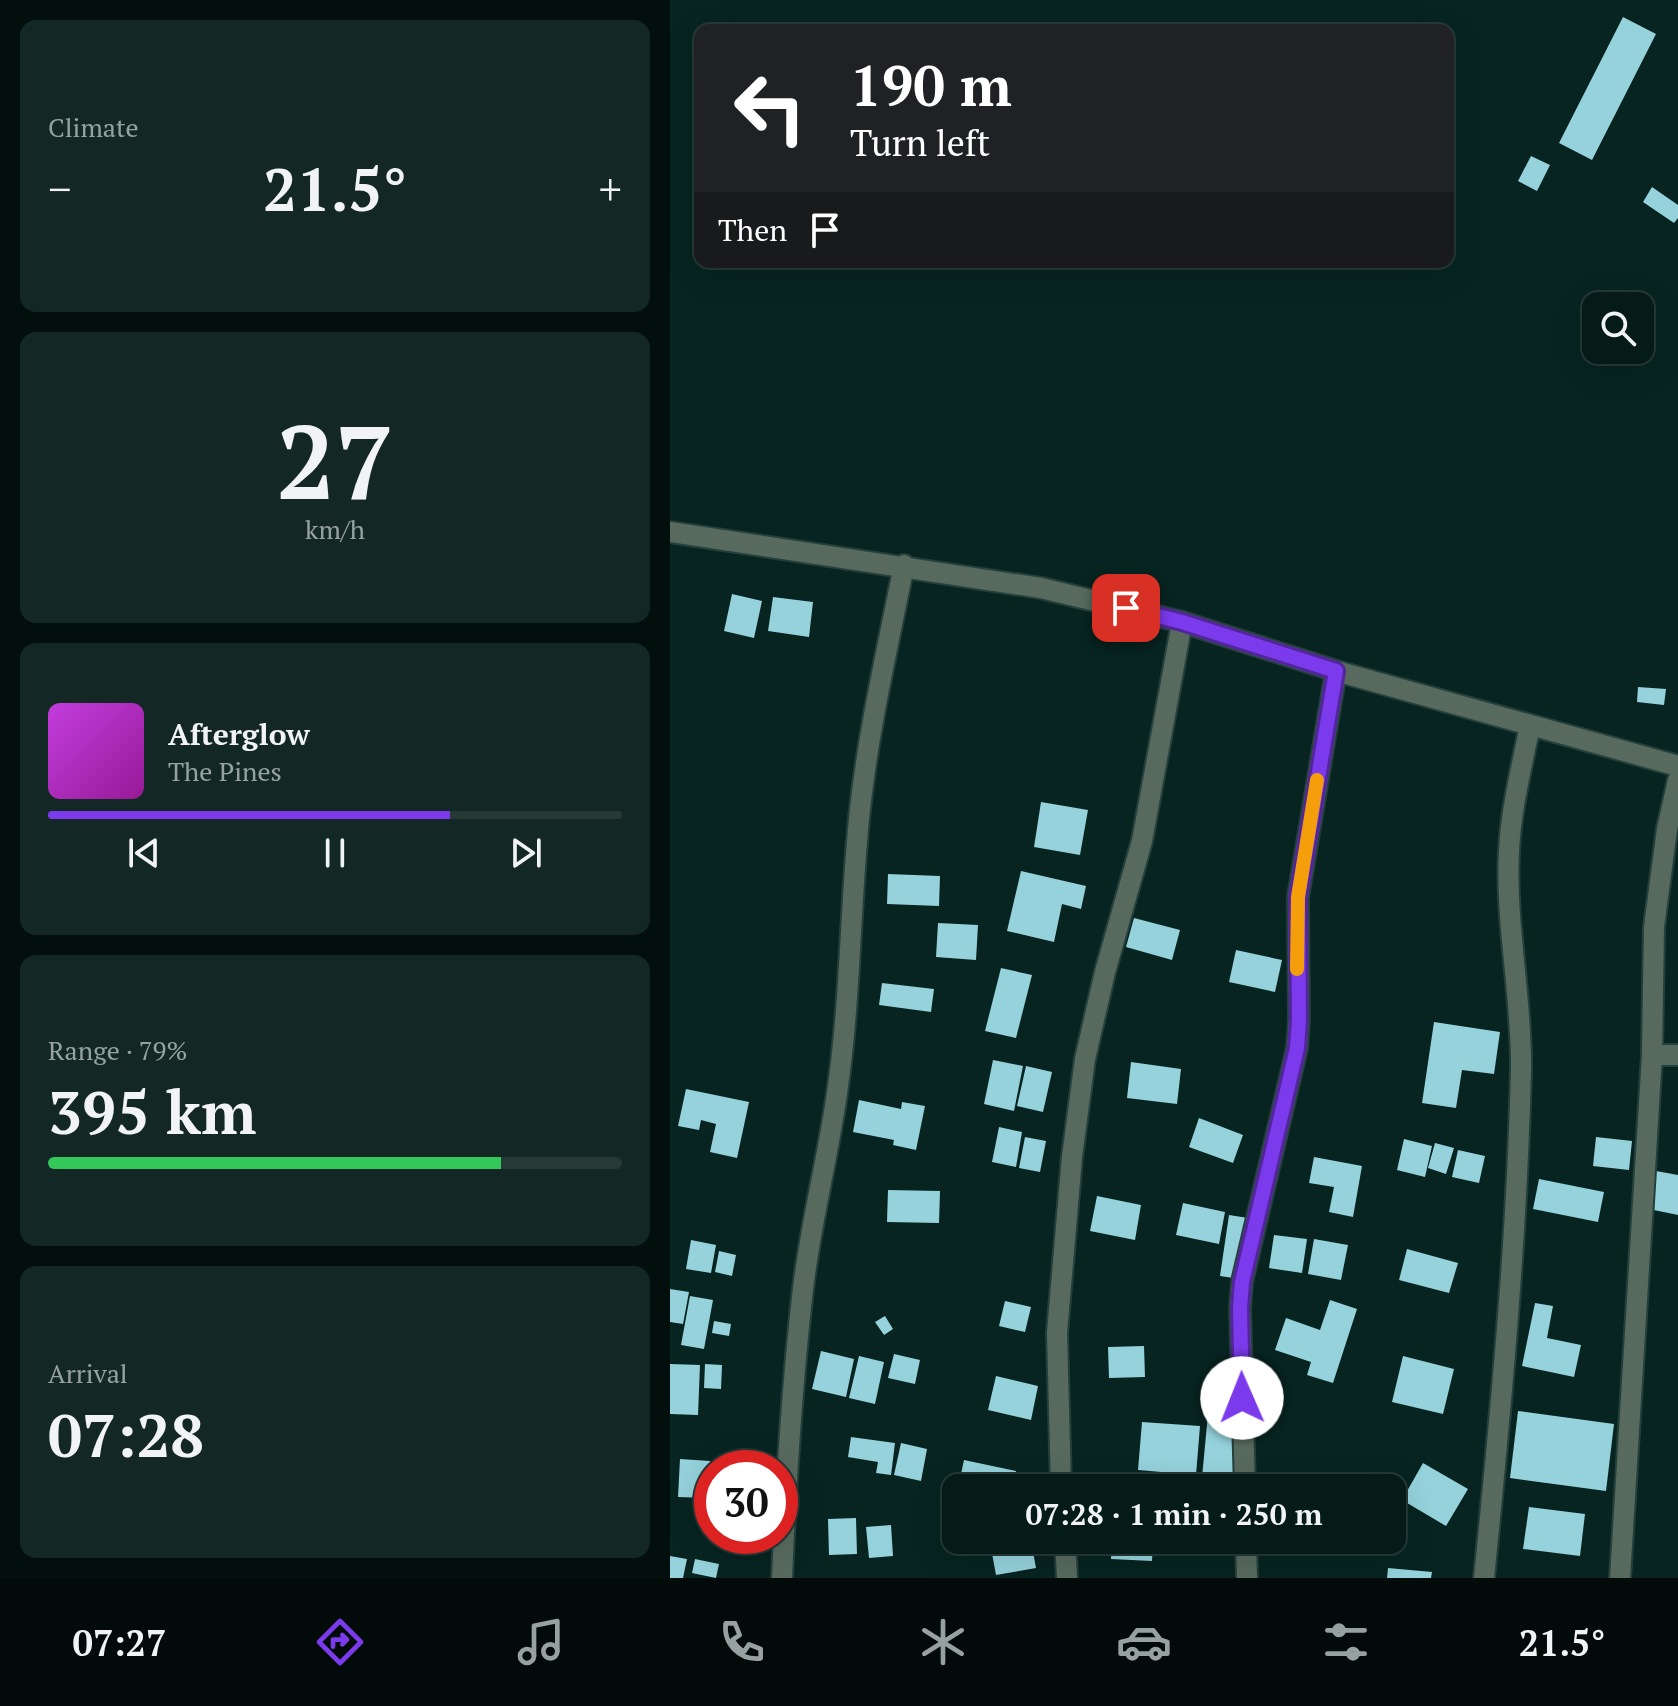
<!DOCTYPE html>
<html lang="en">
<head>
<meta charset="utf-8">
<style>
	body { margin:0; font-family:"PT Serif",serif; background:#132825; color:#f1f3f6; height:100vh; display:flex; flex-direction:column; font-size:30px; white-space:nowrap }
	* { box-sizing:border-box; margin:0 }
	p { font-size:26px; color:#97a1a2 }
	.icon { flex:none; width:44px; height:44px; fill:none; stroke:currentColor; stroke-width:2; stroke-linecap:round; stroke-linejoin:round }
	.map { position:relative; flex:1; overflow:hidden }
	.details { display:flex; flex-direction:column; gap:20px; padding:20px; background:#030f0d; width:670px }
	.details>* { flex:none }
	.banner { position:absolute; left:24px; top:24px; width:760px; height:244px; border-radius:16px; box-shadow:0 8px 32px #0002,0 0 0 2px #263937; background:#202124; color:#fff; overflow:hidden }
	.buttons { position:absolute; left:912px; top:292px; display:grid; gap:16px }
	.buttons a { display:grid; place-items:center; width:72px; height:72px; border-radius:16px; background:#051b18; box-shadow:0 8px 32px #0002,0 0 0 2px #263937; font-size:40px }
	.speed { position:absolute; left:24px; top:1450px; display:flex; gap:16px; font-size:40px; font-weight:700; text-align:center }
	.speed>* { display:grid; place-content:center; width:104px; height:104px; border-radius:50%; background:#051b18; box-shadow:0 8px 32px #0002,0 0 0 2px #263937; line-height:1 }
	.speed .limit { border:12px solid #d22; background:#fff; color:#111 }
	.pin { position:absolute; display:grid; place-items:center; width:68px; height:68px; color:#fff; margin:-34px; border-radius:16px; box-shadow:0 4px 12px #0006 }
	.me { position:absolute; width:88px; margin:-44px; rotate:359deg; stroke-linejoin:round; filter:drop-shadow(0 0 6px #0008) }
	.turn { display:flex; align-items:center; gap:28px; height:168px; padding:0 24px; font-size:36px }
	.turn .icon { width:104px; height:104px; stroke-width:2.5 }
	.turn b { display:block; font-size:56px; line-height:68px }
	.then { display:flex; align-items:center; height:76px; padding:0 24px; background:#0003; gap:16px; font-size:30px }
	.big { font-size:60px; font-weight:700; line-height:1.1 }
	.details .widget { flex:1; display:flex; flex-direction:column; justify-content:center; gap:12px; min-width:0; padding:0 28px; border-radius:16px; background:#132825 }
	.details .dial { align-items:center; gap:0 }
	.dial b { font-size:104px; line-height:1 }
	.song { display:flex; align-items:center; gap:24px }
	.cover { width:96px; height:96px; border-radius:12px; background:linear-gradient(135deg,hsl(290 70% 55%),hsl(300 70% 35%)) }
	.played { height:8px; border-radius:4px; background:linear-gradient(90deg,#7c3aed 70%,#263937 70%) }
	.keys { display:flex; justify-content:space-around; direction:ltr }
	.heat { display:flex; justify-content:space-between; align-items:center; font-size:44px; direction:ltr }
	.charge { height:12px; border-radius:6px; background:linear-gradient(90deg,#34c759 79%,#263937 0) }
	.trip { position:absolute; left:272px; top:1474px; width:464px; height:80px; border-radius:16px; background:#051b18; box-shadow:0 8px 32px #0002,0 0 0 2px #263937; font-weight:700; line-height:80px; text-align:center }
	.tab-bar { display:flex; height:128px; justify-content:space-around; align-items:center; background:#020b0a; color:#97a1a2 }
	.tab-bar .icon { width:56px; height:56px }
	.tab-bar .on { color:#7c3aed }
	.tab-bar b { font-size:36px; color:#f1f3f6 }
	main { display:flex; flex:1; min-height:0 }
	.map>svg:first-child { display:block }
	.building { fill:#95d2dc }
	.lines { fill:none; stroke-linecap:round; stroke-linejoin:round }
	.street-casing { stroke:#24403c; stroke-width:24 }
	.street { stroke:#586a5e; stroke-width:20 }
	.route-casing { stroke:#51269a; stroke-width:20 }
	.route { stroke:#7c3aed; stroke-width:14 }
	.slow { stroke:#f59e0b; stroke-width:14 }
</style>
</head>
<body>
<main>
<section class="details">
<div class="widget"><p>Climate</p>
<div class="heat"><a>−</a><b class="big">21.5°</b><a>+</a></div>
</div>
<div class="widget dial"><b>27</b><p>km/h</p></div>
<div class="widget">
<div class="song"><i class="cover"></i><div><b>Afterglow</b><p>The Pines</p></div></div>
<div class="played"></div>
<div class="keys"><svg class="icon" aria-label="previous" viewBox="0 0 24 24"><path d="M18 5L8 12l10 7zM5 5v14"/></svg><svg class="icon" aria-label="pause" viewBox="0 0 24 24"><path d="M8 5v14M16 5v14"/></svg><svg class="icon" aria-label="next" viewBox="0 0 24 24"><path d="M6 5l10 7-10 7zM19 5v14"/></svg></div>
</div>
<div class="widget"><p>Range · 79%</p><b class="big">395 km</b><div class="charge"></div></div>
<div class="widget"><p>Arrival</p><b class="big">07:28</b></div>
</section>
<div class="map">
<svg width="1008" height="1578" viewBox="0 0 1008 1578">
	<rect width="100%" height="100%" fill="#072420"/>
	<!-- building -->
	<path class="building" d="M953,17L986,34L922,160L889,143Z
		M861,156L880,165L867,191L848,181Z
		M982,187L1008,205V218L1004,223L973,202Z
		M62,594L92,601L84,638L54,631Z
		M103,597L143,602L139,637L98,631Z
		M968,687L996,689L994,705L967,702Z
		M371,802L418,810L410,855L364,847Z
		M351,871L416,886L411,909L392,904L384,942L337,931Z
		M218,874L270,876L269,906L217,904Z
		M464,918L510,930L502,960L456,947Z
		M268,923L308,925L306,960L266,957Z
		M566,950L612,960L605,992L559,982Z
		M331,968L362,975L346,1038L315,1031Z
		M212,983L264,989L261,1012L209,1005Z
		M764,1022L830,1032L824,1074L792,1070L786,1108L752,1103Z
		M323,1060L353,1066L344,1111L314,1104Z
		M461,1062L511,1069L507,1104L457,1098Z
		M356,1066L382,1072L373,1112L347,1106Z
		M16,1089L79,1102L67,1158L40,1152L46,1124L31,1120L29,1130L8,1126Z
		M189,1100L231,1109L232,1102L255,1106L246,1150L223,1145L224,1140L183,1132Z
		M529,1118L573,1135L563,1163L519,1147Z
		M329,1127L352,1132L346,1167L322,1162Z
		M355,1137L376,1141L370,1172L349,1168Z
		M926,1137L962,1141L959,1170L923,1166Z
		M734,1139L762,1146L755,1177L727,1170Z
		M765,1143L784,1148L776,1174L758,1168Z
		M788,1150L815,1156L809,1183L782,1177Z
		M644,1157L692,1166L683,1217L659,1212L664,1187L639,1183Z
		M986,1171L1008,1175V1215L979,1209Z
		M869,1179L934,1192L928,1222L863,1209Z
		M218,1190L270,1191L269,1223L217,1222Z
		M427,1196L471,1205L465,1240L420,1231Z
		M513,1203L555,1212L549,1244L506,1235Z
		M559,1215L578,1218L570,1279L550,1276Z
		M604,1235L637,1239L632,1273L599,1268Z
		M644,1239L678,1245L671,1280L638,1274Z
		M21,1240L46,1245L41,1273L16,1269Z
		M737,1249L788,1263L779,1293L729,1280Z
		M49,1251L66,1255L62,1276L45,1272Z
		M0,1289L19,1292L13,1324L0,1322Z
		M20,1296L43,1300L34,1349L11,1345Z
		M660,1300L687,1309L663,1383L637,1375L641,1362L605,1350L616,1318L650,1330Z
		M335,1301L361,1307L355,1332L329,1326Z
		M865,1303L883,1306L877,1338L911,1345L904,1377L852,1366Z
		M215,1316L223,1329L214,1335L205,1322Z
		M44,1321L61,1324L59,1336L42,1333Z
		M474,1346L475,1377L439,1378L438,1347Z
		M151,1351L184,1359L176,1397L142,1389Z
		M224,1354L250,1360L245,1384L218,1378Z
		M189,1356L214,1362L205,1404L179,1398Z
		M733,1356L784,1369L773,1414L722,1402Z
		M0,1364L30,1365L28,1415L0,1414Z
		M35,1364L52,1365L51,1389L34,1388Z
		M326,1376L368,1386L361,1420L318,1410Z
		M848,1411L944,1424L936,1491L840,1478Z
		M538,1414L568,1416L562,1488H531Z
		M472,1422L530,1426L526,1475L468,1470Z
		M181,1437L225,1443L221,1475L206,1473L208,1462L178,1457Z
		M231,1443L257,1449L251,1481L224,1475Z
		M10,1459L40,1461L39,1498L8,1497Z
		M294,1460L346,1471L343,1488H288Z
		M753,1463L798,1489L776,1526L732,1500Z
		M859,1507L915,1514L910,1556L853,1549Z
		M186,1518L187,1554L159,1555L158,1519Z
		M221,1525L223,1556L199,1558L196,1527Z
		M442,1540H483L482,1561L441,1559Z
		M361,1541L366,1568L326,1575L321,1548Z
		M0,1556L17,1559L13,1578H0Z
		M25,1559L49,1564L46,1578L22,1573Z
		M718,1568L762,1572L761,1578H717Z"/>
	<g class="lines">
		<defs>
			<path id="street" d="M0,532L371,588L512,622L666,671L1008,766
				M982,1055H1008
				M391,1488L387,1333L402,1157L415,1059L435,972L472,841L512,622
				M575,1488L570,1308L572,1282L627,1048L629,1020L628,897L666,671
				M395,1540L397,1578
				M576,1540L577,1578
				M112,1578C116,1482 122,1384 133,1289C141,1220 159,1154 168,1086C181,994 180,901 190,809C199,727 218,646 234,565
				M814,1578C831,1409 847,1239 851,1069C852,996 835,923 839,851C841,808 852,766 860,725
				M950,1578L982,1055L984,927L997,829L1008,780"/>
		</defs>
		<!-- street casing -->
		<use href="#street" class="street-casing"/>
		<!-- street -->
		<use href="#street" class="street"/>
	</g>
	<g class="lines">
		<defs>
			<path id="route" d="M456,608L512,622L666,671L628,897L629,1020L627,1048L572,1282L570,1308L572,1398"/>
		</defs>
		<!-- route casing -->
		<use href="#route" class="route-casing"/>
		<!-- route -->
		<use href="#route" class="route"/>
		<!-- slow -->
		<path class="slow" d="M627,969L628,897L647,780"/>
	</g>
</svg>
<div class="buttons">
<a><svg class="icon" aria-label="search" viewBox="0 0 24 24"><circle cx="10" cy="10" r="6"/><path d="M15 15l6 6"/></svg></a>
</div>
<div class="speed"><div class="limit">30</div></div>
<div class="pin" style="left:456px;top:608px;background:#d93025"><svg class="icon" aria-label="arrive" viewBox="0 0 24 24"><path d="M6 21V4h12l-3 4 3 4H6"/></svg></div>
<svg class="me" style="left:572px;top:1398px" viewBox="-20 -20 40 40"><circle r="19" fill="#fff"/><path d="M0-13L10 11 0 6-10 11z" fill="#7c3aed"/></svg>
<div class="trip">07:28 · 1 min · 250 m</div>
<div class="banner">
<div class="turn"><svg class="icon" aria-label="left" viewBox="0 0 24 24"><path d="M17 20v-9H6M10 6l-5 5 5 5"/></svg><div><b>190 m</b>Turn left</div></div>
<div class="then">Then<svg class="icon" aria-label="arrive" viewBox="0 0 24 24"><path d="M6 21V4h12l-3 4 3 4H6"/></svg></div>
</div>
</div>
</main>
<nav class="tab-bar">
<b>07:27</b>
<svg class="icon on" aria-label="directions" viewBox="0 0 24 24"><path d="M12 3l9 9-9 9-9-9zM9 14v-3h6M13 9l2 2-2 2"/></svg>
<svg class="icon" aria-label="music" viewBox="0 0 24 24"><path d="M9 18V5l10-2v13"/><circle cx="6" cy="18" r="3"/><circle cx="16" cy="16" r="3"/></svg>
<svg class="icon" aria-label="phone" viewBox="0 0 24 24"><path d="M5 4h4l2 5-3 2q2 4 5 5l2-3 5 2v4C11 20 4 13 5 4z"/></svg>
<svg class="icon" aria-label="climate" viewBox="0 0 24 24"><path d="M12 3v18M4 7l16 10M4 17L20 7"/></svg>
<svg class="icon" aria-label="car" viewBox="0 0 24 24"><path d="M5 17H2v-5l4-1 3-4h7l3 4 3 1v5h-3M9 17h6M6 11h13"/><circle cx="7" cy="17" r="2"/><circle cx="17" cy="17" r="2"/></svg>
<svg class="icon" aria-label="filters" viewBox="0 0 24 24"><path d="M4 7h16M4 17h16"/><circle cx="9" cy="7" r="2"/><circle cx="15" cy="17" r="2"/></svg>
<b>21.5°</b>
</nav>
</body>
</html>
